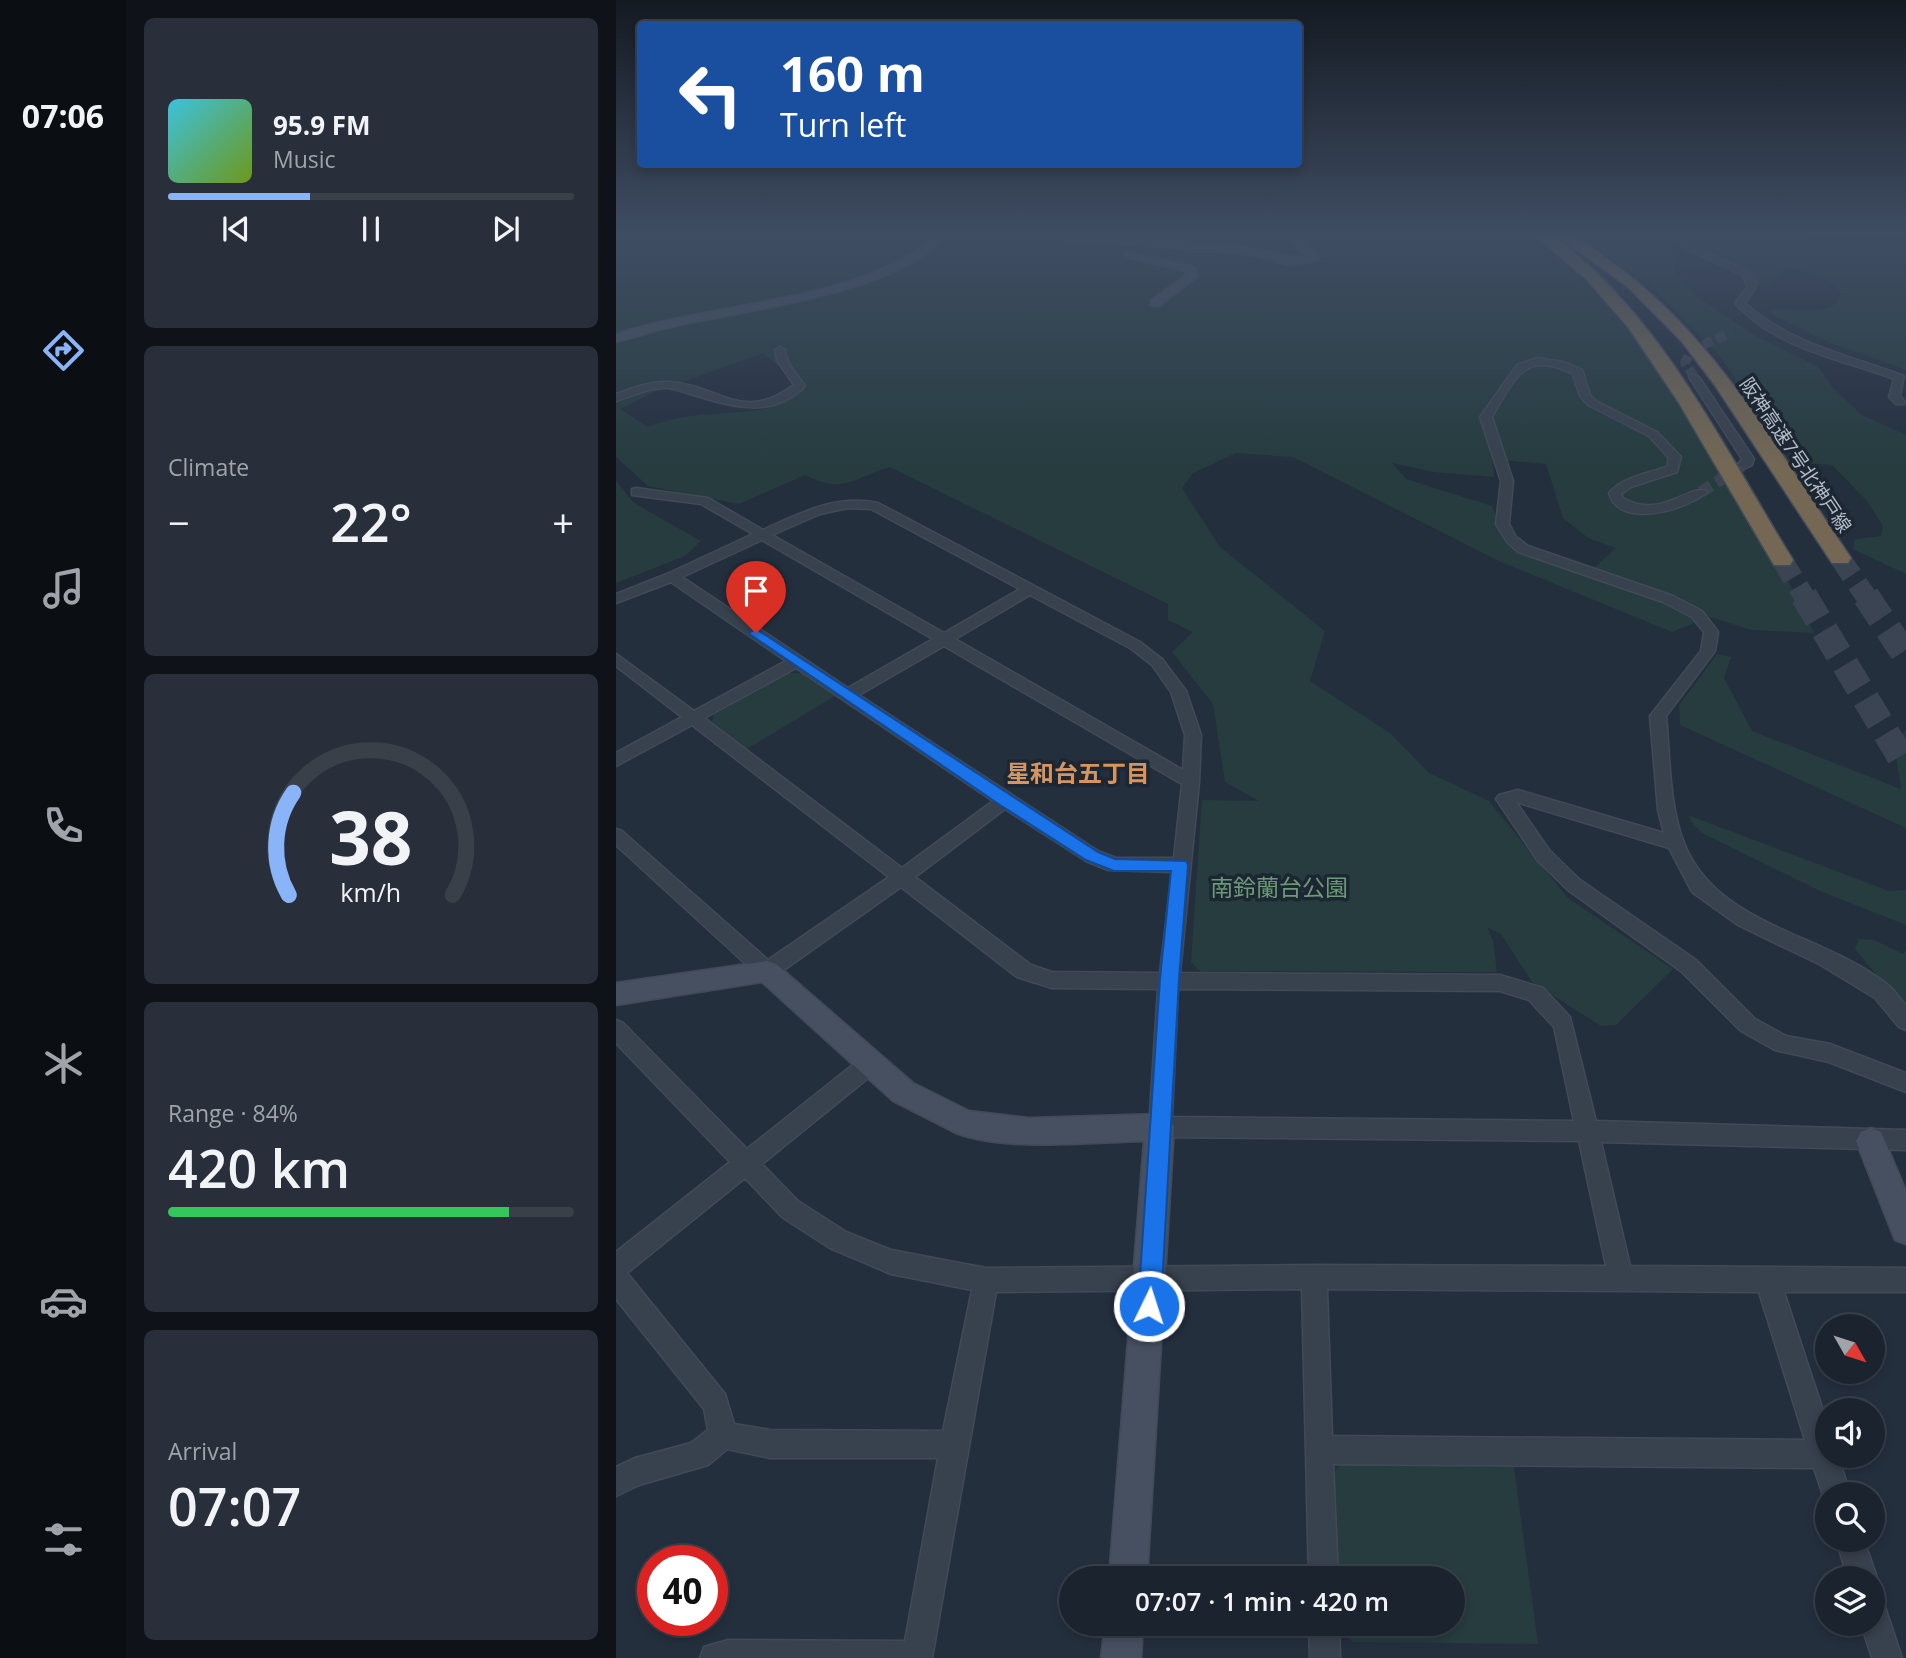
<!DOCTYPE html>
<html lang="en">
<head>
<meta charset="utf-8">
<style>
	body { margin:0; font-family:"Open Sans","Noto Sans JP",sans-serif; background:#282f3a; color:#f1f3f6; height:100vh; display:flex; flex-direction:column; font-size:26px; white-space:nowrap }
	* { box-sizing:border-box; margin:0 }
	p { font-size:23px; color:#a0a4aa }
	.icon { flex:none; width:38px; height:38px; fill:none; stroke:currentColor; stroke-width:2; stroke-linecap:round; stroke-linejoin:round }
	.map { position:relative; flex:1; overflow:hidden }
	.details { display:flex; flex-direction:column; gap:18px; padding:18px; background:#0f1319; width:490px }
	.details>* { flex:none }
	.banner { position:absolute; left:21px; top:21px; width:665px; height:147px; border-radius:7px; box-shadow:0 4px 10px #0003,0 0 0 2px #39404a; background:#1a4fa0; color:#fff; overflow:hidden }
	.needle { width:46px; rotate:129deg }
	.controls { position:absolute; left:1199px; top:1314px; display:grid; gap:14px }
	.controls a { display:grid; place-items:center; width:70px; height:70px; border-radius:50%; background:#1b232e; box-shadow:0 4px 10px #0003,0 0 0 2px #39404a; font-size:35px }
	.speed { position:absolute; left:21px; top:1545px; display:flex; gap:14px; font-size:35px; font-weight:700; text-align:center }
	.speed>* { display:grid; place-content:center; width:91px; height:91px; border-radius:50%; background:#1b232e; box-shadow:0 4px 10px #0003,0 0 0 2px #39404a; line-height:1 }
	.speed .limit { border:10px solid #d22; background:#fff; color:#111 }
	.pin { position:absolute; display:grid; place-items:center; width:60px; height:60px; color:#fff; margin:-72px -30px; border-radius:50% 50% 50% 0; rotate:-45deg; box-shadow:0 0 7px #0007 }
	.pin .icon { rotate:45deg }
	.me { position:absolute; width:77px; margin:-38px; rotate:4deg; stroke-linejoin:round; filter:drop-shadow(0 0 5px #0008) }
	.turn { display:flex; align-items:center; gap:24px; height:147px; padding:0 28px; font-size:32px }
	.turn .icon { width:91px; height:91px; stroke-width:2.5 }
	.turn b { display:block; font-size:49px; line-height:60px }
	.big { font-size:52px; font-weight:600; line-height:1.1 }
	.details .widget { flex:1; display:flex; flex-direction:column; justify-content:center; gap:10px; min-width:0; padding:0 24px; border-radius:10px; background:#282f3a }
	.details .dial { align-items:center; gap:0 }
	.dial svg { height:182px; overflow:visible; fill:none; stroke:#39404a; stroke-width:7; stroke-linecap:round; text-anchor:middle }
	.dial text { fill:#f1f3f6; stroke:none }
	.song { display:flex; align-items:center; gap:21px }
	.cover { width:84px; height:84px; border-radius:10px; background:linear-gradient(135deg,hsl(190 70% 55%),hsl(80 70% 35%)) }
	.played { height:7px; border-radius:4px; background:linear-gradient(90deg,#8ab4f8 35%,#39404a 35%) }
	.keys { display:flex; justify-content:space-around; direction:ltr }
	.heat { display:flex; justify-content:space-between; align-items:center; font-size:38px; direction:ltr }
	.charge { height:10px; border-radius:5px; background:linear-gradient(90deg,#34c759 84%,#39404a 0) }
	.trip { position:absolute; left:443px; top:1566px; width:406px; height:70px; border-radius:35px; background:#1b232e; box-shadow:0 4px 10px #0003,0 0 0 2px #39404a; font-weight:600; line-height:70px; text-align:center }
	main { display:flex; flex:1; min-height:0 }
	.dock { display:flex; flex-direction:column; width:126px; justify-content:space-around; align-items:center; background:#0b0e12; color:#a0a4aa }
	.dock .icon { width:49px; height:49px }
	.dock .active { color:#8ab4f8 }
	.dock b { font-size:32px; color:#f1f3f6 }
	.map>svg:first-child { display:block }
	.green { fill:#263c3f; fill-rule:evenodd }
	.lines { fill:none; stroke-linecap:round; stroke-linejoin:round }
	.river { fill:#17263c; fill-rule:evenodd }
	.street-tunnel-far1 { stroke:#3a4453; stroke-width:10; stroke-dasharray:10 4.5; stroke-linecap:butt }
	.street-tunnel { stroke:#3a4453; stroke-width:12; stroke-dasharray:12 6; stroke-linecap:butt }
	.highway-tunnel-far1 { stroke:#3a4453; stroke-width:21; stroke-dasharray:21 10; stroke-linecap:butt }
	.highway-tunnel { stroke:#3a4453; stroke-width:27; stroke-dasharray:27 13; stroke-linecap:butt }
	.street-casing { stroke:#414a57; stroke-width:3 }
	.secondary-casing { stroke:#414a57; stroke-width:3 }
	.highway-casing { stroke:#434c59; stroke-width:3 }
	.street { fill:#38414e; fill-rule:evenodd }
	.secondary { fill:#465061; fill-rule:evenodd }
	.highway { fill:#746855; fill-rule:evenodd }
	.route { fill:#1a73e8; stroke:#114b97; stroke-width:2 }
	.labels { text-anchor:middle; stroke-width:7; stroke-linejoin:round; paint-order:stroke }
	.far-street-label { font-size:19px; fill:#b4bcc9; stroke:#1d2633 }
	.park-label { font-size:23px; fill:#6b9a76; stroke:#1d2633 }
	.neighbourhood-label { font-size:24px; font-weight:bold; fill:#d59563; stroke:#1d2633 }
</style>
</head>
<body>
<main>
<nav class="dock">
<b>07:06</b>
<svg class="icon active" aria-label="directions" viewBox="0 0 24 24"><path d="M12 3l9 9-9 9-9-9zM9 14v-3h6M13 9l2 2-2 2"/></svg>
<svg class="icon" aria-label="music" viewBox="0 0 24 24"><path d="M9 18V5l10-2v13"/><circle cx="6" cy="18" r="3"/><circle cx="16" cy="16" r="3"/></svg>
<svg class="icon" aria-label="phone" viewBox="0 0 24 24"><path d="M5 4h4l2 5-3 2q2 4 5 5l2-3 5 2v4C11 20 4 13 5 4z"/></svg>
<svg class="icon" aria-label="climate" viewBox="0 0 24 24"><path d="M12 3v18M4 7l16 10M4 17L20 7"/></svg>
<svg class="icon" aria-label="car" viewBox="0 0 24 24"><path d="M5 17H2v-5l4-1 3-4h7l3 4 3 1v5h-3M9 17h6M6 11h13"/><circle cx="7" cy="17" r="2"/><circle cx="17" cy="17" r="2"/></svg>
<svg class="icon" aria-label="filters" viewBox="0 0 24 24"><path d="M4 7h16M4 17h16"/><circle cx="9" cy="7" r="2"/><circle cx="15" cy="17" r="2"/></svg>
</nav>
<section class="details">
<div class="widget">
<div class="song"><i class="cover"></i><div><b>95.9 FM</b><p>Music</p></div></div>
<div class="played"></div>
<div class="keys"><svg class="icon" aria-label="previous" viewBox="0 0 24 24"><path d="M18 5L8 12l10 7zM5 5v14"/></svg><svg class="icon" aria-label="pause" viewBox="0 0 24 24"><path d="M8 5v14M16 5v14"/></svg><svg class="icon" aria-label="next" viewBox="0 0 24 24"><path d="M6 5l10 7-10 7zM19 5v14"/></svg></div>
</div>
<div class="widget"><p>Climate</p>
<div class="heat"><a>−</a><b class="big">22°</b><a>+</a></div>
</div>
<div class="widget dial"><svg viewBox="0 0 100 80">
<path d="M14 69A42 42 0 1 1 86 69"/>
<path d="M14 69A42 42 0 0 1 16 24" stroke="#8ab4f8"/>
<text x="50" y="56" font-size="32" font-weight="700">38</text>
<text x="50" y="72" font-size="11">km/h</text>
</svg></div>
<div class="widget"><p>Range · 84%</p><b class="big">420 km</b><div class="charge"></div></div>
<div class="widget"><p>Arrival</p><b class="big">07:07</b></div>
</section>
<div class="map">
<svg width="1290" height="1658" viewBox="0 0 1290 1658">
	<rect width="100%" height="100%" fill="#242f3e"/>
	<!-- green -->
	<path class="green" d="M0,235H911L949,263L999,312L1046,378L1163,563L1198,633L1136,630L1094,617L1056,632L883,561L677,457L620,453L577,473L566,488L604,547L709,631L694,681L774,733L813,773L873,801L952,898L1057,969L1000,1025L985,1026L916,982L885,934L871,927L877,940L881,972L584,971L575,962L586,800L643,801L609,782L597,704L556,652L577,632L552,620V604L274,467C237,478 229,495 189,475L123,504L32,486L0,457ZM147,353L169,371L179,388L173,398C164,402 153,409 142,410C105,415 69,412 32,427L4,409L36,393ZM876,459L930,464L947,518L972,538L1000,548L979,567L891,540L876,506L790,479L776,463L817,472L878,477Z
		M962,235H1048L1057,250L1059,272L1081,297L1135,333L1202,367L1217,388L1246,415L1290,435V574L1237,549L1239,539L1265,536L1267,526L1251,501L1216,465L1180,462L1102,354L1039,290Z
		M1095,235H1175L1212,243L1245,246L1290,243V370L1212,342L1159,316L1153,310C1174,306 1219,321 1225,293C1212,278 1183,263 1164,271L1155,287L1141,286L1135,271L1081,242Z
		M0,481L18,503L85,541L69,556L0,583Z
		M1101,654L1115,657L1108,678L1136,731L1285,789C1284,770 1272,744 1290,730V828L1064,725L1063,705Z
		M172,673H185L219,696L131,749L96,722L98,714Z
		M1072,815L1273,891L1290,890V925L1204,891L1088,834L1077,825Z
		M1243,939L1258,940L1287,954L1290,950V1010L1239,949Z
		M726,1462L898,1467L922,1644L737,1642L719,1624H836V1578H717L713,1480Z"/>
	<g class="lines">
		<!-- river -->
		<path class="river" d="M1176,235H1290V241L1248,244L1183,239Z"/>
		<!-- street-tunnel-far1 -->
		<path class="street-tunnel-far1" d="M1078,377L1069,362L1076,350L1114,333"/>
		<!-- street-tunnel -->
		<path class="street-tunnel" d="M1085,492L1128,465"/>
		<!-- highway-tunnel-far1 -->
		<path class="highway-tunnel-far1" d="M1224,558L1251,598
			M1166,560L1189,598"/>
		<!-- highway-tunnel -->
		<path class="highway-tunnel" d="M1188,596L1290,766
			M1250,596L1290,656"/>
		<defs>
			<path id="street" d="M1064,235H1072L1071,241L1075,244L1134,272C1145,285 1138,291 1129,303C1174,344 1232,355 1288,376L1284,396L1289,402L1288,404H1280L1273,397L1278,379C1224,359 1159,348 1119,303L1131,287L1128,276L1069,248L1063,241Z
				M164,347L169,350L172,362L189,386C157,419 117,407 78,395C69,393 61,389 52,388C34,387 17,396 0,401V394C17,388 35,381 53,382C104,385 125,424 178,385L162,362L159,350Z
				M921,358L947,362L966,370L974,395L980,401L1041,432L1065,457L1061,472L1015,487L1005,494L1007,498C1046,521 1076,481 1091,492C1071,510 1003,530 993,493C1008,477 1031,473 1051,467L1053,458L1033,436L972,405L964,396L957,374C909,349 898,379 876,417L897,481L893,524L900,537L912,546L1057,596L1086,611L1102,632L1099,651L1050,716C1054,757 1053,805 1068,843C1101,927 1209,933 1273,986C1279,991 1285,1000 1290,1006V1030L1283,1027L1259,998L1203,964L1122,925L1076,892L1053,848L900,802L934,851L964,880L1080,960L1139,1019L1170,1036L1214,1044L1290,1073V1092L1213,1062L1159,1050L1125,1031L1066,972L952,890L922,861L880,799L883,795L902,790L1048,833L1042,810L1034,716L1085,651L1088,632L1076,617L1047,602L902,552L891,542L880,524L885,481L864,417L901,365Z
				M1074,375L1083,377L1138,459L1136,465L1128,469L1122,465L1126,459L1073,377Z
				M20,488L92,498L147,530C184,513 221,494 262,503L524,642L546,659L570,691L585,735L583,782L564,973L884,975L927,988L954,1017L980,1121L1290,1130V1150L985,1142L1014,1266L1290,1268V1292H1168L1211,1423V1456H1222L1234,1494H1211L1210,1504L1198,1468L717,1464L722,1578H693L686,1289L380,1292L316,1658H84L88,1647L112,1640L289,1641L322,1458H154L111,1449L92,1465L23,1485L0,1496V1467L19,1458L75,1443L92,1430L88,1409L0,1299V1252L114,1162L0,1043V1020L7,1023L131,1149L248,1056L255,1054L262,1056L266,1063L262,1070L146,1164L182,1201L230,1232L275,1250L370,1268L698,1265L990,1266L963,1141L544,1137L536,1134L533,1127L542,989L436,988L401,977L285,887L158,977L151,979L144,977L0,845V829L6,831L152,960L273,877L76,725L0,766V753L66,717L0,666V654L78,711L170,661L55,582L0,603V594L51,574L137,534L85,504L16,495V489ZM232,508L255,509L404,589L328,633L156,535L204,514ZM146,540L317,639L232,688L66,577ZM414,595L514,648L536,665L555,692L569,735L567,770L339,639ZM328,646L566,784L558,858H500L482,851L243,695ZM180,668L377,801L286,868L88,718ZM389,809L470,861L492,870L556,872L544,973L436,972L415,965L299,877ZM562,989L884,991L913,1000L938,1027L958,1121L556,1117ZM129,1178L166,1217L214,1248L275,1274L356,1290L327,1431L154,1430L118,1424L109,1394L11,1273ZM711,1289L1143,1292L1189,1440L716,1436Z
				M1220,1540H1248L1261,1578L1256,1588V1578H1232Z
				M1256,1597L1267,1601L1286,1658H1256L1245,1624H1256Z
				M693,1624H723L724,1658H694Z"/>
			<path id="secondary" d="M318,235H329C289,291 138,309 73,323C48,328 24,336 0,342V334C26,326 51,320 78,315C146,301 269,287 318,235Z
				M422,235C491,235 559,241 627,247C650,249 667,259 691,256L682,249L674,235H685L704,257L701,261L673,265L632,254L427,238Z
				M512,252L580,267L581,277L543,306H535V300L569,276L570,271L508,257V253Z
				M151,961L160,964L297,1083L353,1111L413,1118L544,1114L554,1118L558,1127L531,1578H493L528,1141C474,1142 391,1152 340,1133L277,1101L146,982L0,1005V983Z
				M1255,1128L1265,1132L1290,1191V1244L1279,1240L1240,1141L1245,1132Z
				M489,1624H527L525,1658H485Z"/>
			<path id="highway" d="M918,235C923,235 930,234 934,235C944,239 957,251 964,258C1057,339 1113,457 1177,560L1174,565H1158L1155,560L1063,403L1012,327L970,279Z
				M940,235C964,235 973,246 991,259C1098,333 1163,453 1235,558L1232,563H1216L1098,384L1066,342L1012,287Z"/>
		</defs>
		<!-- street casing -->
		<use href="#street" class="street-casing"/>
		<!-- secondary casing -->
		<use href="#secondary" class="secondary-casing"/>
		<!-- highway casing -->
		<use href="#highway" class="highway-casing"/>
		<!-- street -->
		<use href="#street" class="street"/>
		<!-- secondary -->
		<use href="#secondary" class="secondary"/>
		<!-- highway -->
		<use href="#highway" class="highway"/>
	</g>
	<!-- sky -->
	<linearGradient id="sky" x2="0" y2="1"><stop stop-color="#141a22"/><stop offset="0.5" stop-color="#3f4d63"/><stop offset="1" stop-color="#3f4d63" stop-opacity="0"/></linearGradient>
	<rect width="1290" height="468" fill="url(#sky)"/>
	<!-- route -->
	<path class="route" d="M140,629L482,852L499,859L570,861L572,865L563,979L545,1306L541,1314L533,1317L525,1314L522,1306L544,979L555,871H498L470,860L384,805L135,635L133,633Z"/>
	<g class="labels">
		<!-- far-street labels -->
		<g class="far-street-label">
			<text transform="translate(1180 455) rotate(56)" y="7">阪神高速7号北神戸線</text>
		</g>
		<!-- park labels -->
		<g class="park-label">
			<text x="663" y="896">南鈴蘭台公園</text>
		</g>
		<!-- neighbourhood labels -->
		<g class="neighbourhood-label">
			<text x="462" y="782">星和台五丁目</text>
		</g>
	</g>
</svg>
<div class="controls">
<a><svg class="needle" viewBox="-14 -14 28 28"><path d="M0-13l5 13h-10z" fill="#e53935"/><path d="M0 13l5-13h-10z" fill="#a0a4aa"/></svg></a>
<a><svg class="icon" aria-label="sound" viewBox="0 0 24 24"><path d="M4 9h4l5-4v14l-5-4H4zM17 9q2 3 0 6"/></svg></a>
<a><svg class="icon" aria-label="search" viewBox="0 0 24 24"><circle cx="10" cy="10" r="6"/><path d="M15 15l6 6"/></svg></a>
<a><svg class="icon" aria-label="layers" viewBox="0 0 24 24"><path d="M12 4l9 5-9 5-9-5zM3 14l9 5 9-5"/></svg></a>
</div>
<div class="speed"><div class="limit">40</div></div>
<div class="pin" style="left:140px;top:633px;background:#d93025"><svg class="icon" aria-label="arrive" viewBox="0 0 24 24"><path d="M6 21V4h12l-3 4 3 4H6"/></svg></div>
<svg class="me" style="left:533px;top:1306px" viewBox="-20 -20 40 40"><circle r="17" fill="#1a73e8" stroke="#fff" stroke-width="3"/><path d="M0-11L8 9 0 5-8 9z" fill="#fff"/></svg>
<div class="trip">07:07 · 1 min · 420 m</div>
<div class="banner">
<div class="turn"><svg class="icon" aria-label="left" viewBox="0 0 24 24"><path d="M17 20v-9H6M10 6l-5 5 5 5"/></svg><div><b>160 m</b>Turn left</div></div>
</div>
</div>
</main>
</body>
</html>
